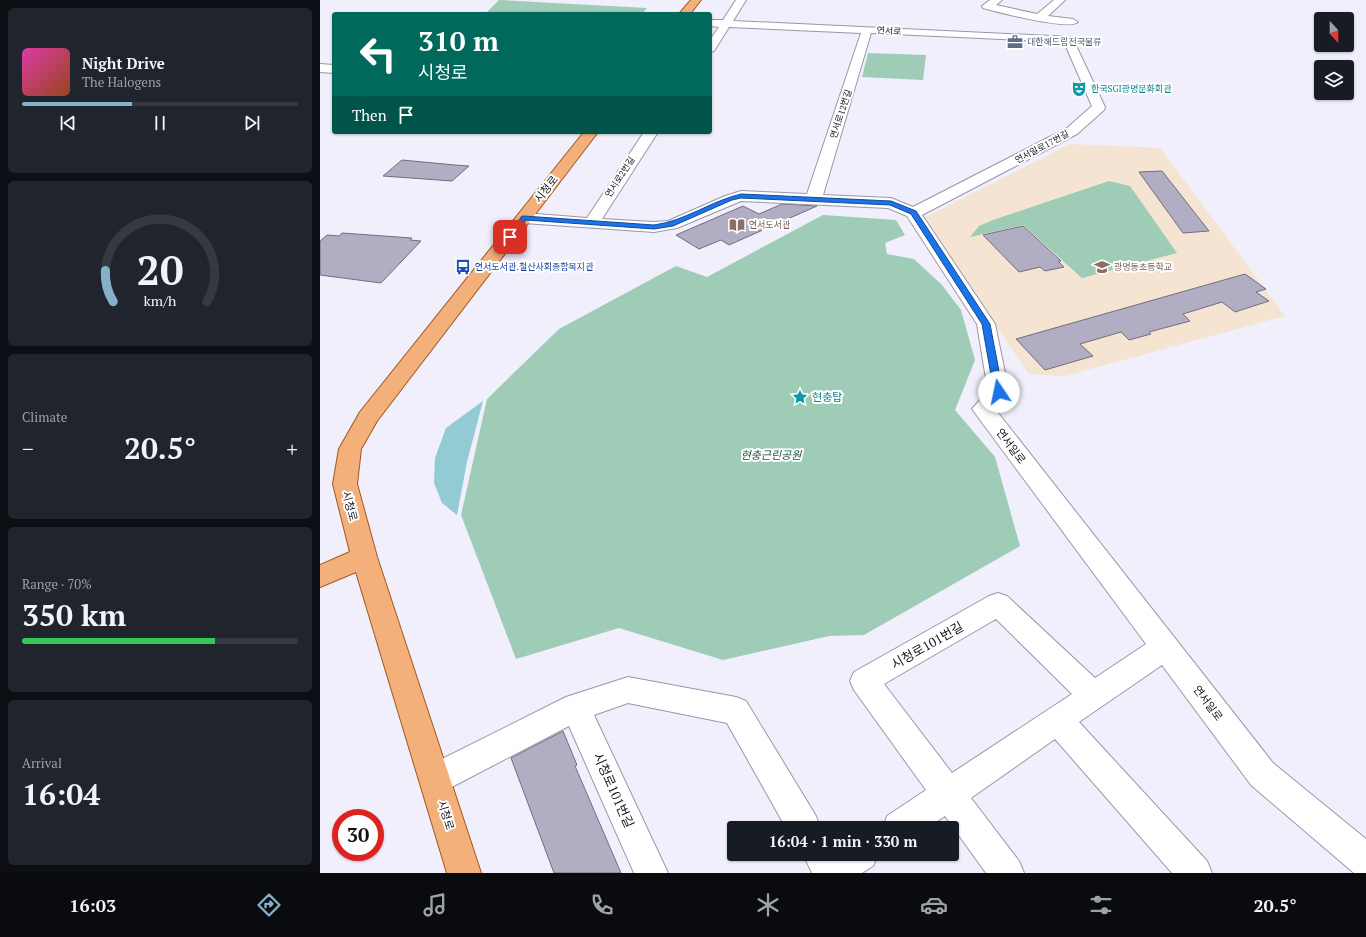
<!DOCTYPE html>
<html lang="en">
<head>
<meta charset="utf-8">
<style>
	body { margin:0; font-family:"PT Serif","Noto Sans KR",serif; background:#20242c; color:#f1f3f6; height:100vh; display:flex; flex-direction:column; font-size:15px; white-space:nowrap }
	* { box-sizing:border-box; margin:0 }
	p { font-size:13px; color:#9ea1a6 }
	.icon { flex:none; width:22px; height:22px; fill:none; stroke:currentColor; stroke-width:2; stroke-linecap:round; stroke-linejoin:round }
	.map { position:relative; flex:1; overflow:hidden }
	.sheet { display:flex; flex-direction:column; gap:8px; padding:8px; background:#0d0f14; width:320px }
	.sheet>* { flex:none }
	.top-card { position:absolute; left:12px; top:12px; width:380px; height:122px; border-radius:4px; box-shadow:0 1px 3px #0004; background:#00695c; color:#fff; overflow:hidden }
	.needle { width:26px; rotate:159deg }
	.controls { position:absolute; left:994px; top:12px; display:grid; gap:8px }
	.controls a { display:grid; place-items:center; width:40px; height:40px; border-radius:4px; background:#171b24; box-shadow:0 1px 3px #0004; font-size:20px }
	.speed { position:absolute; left:12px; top:809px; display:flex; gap:8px; font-size:20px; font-weight:700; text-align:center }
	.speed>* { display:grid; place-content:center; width:52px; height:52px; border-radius:50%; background:#171b24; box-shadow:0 1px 3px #0004; line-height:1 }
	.speed .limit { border:6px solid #d22; background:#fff; color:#111 }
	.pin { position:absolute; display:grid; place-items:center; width:34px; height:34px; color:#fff; margin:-17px; border-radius:8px; box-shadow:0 2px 6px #0006 }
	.me { position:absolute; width:44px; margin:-22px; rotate:349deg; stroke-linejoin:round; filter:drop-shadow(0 0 3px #0008) }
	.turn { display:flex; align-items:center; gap:14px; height:84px; padding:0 20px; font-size:18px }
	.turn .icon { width:52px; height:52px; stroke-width:2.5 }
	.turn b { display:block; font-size:28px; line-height:34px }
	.then { display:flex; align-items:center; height:38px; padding:0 20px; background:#0003; gap:8px; font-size:15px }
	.big { font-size:30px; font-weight:700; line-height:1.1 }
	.sheet .widget { flex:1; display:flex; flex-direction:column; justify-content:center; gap:6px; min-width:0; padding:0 14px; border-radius:6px; background:#20242c }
	.sheet .dial { align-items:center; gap:0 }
	.dial svg { height:104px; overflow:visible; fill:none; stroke:#363941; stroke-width:7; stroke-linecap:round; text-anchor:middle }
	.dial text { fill:#f1f3f6; stroke:none }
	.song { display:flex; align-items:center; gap:12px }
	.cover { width:48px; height:48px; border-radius:6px; background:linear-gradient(135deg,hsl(320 70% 55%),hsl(20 70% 35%)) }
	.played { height:4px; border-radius:2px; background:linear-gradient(90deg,#85b1c8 40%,#363941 40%) }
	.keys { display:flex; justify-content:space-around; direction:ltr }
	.heat { display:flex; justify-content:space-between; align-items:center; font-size:22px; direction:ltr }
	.charge { height:6px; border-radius:3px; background:linear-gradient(90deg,#34c759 70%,#363941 0) }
	.trip { position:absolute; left:407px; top:821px; width:232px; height:40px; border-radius:4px; background:#171b24; box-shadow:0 1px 3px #0004; font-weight:700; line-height:40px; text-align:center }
	.dock { display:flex; height:64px; justify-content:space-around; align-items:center; background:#090b0e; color:#9ea1a6 }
	.dock .icon { width:28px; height:28px }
	.dock .active { color:#85b1c8 }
	.dock b { font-size:18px; color:#f1f3f6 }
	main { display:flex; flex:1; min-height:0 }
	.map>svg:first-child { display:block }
	.education { fill:#f4e4d1 }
	.green { fill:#9eccb6 }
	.water { fill:#93cbd5 }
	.building { fill:#b1adc3; stroke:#716e81 }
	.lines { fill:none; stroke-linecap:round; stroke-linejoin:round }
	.minor-casing { stroke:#9a96ab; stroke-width:2 }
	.major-casing { stroke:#a15820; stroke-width:2 }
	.minor { fill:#fff; fill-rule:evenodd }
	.major { fill:#f4b07b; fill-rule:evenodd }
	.route { fill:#1a73e8; stroke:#114b97 }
	.labels { text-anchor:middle; stroke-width:4; stroke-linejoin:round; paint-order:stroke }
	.far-street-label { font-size:9px; fill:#15141b; stroke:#fff }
	.far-service-label { font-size:9px; fill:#4e5e75; stroke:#fff; text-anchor:start }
	.far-culture-label { font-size:9px; fill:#0d838f; stroke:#fff; text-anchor:start }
	.far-education-label { font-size:9px; fill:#785e54; stroke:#fff; text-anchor:start }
	.far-transit-label { font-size:9px; fill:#164399; stroke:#fff; text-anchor:start }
	.street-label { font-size:11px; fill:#15141b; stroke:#fff }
	.culture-label { font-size:11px; fill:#0d838f; stroke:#fff; text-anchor:start }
	.park-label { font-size:11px; font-style:italic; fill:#13503a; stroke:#fff }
	.near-street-label { font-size:13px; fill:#15141b; stroke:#fff }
</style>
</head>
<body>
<main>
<section class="sheet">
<div class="widget">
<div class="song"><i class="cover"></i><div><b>Night Drive</b><p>The Halogens</p></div></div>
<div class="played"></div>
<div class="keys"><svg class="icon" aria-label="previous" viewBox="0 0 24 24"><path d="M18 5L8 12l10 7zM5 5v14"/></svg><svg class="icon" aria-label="pause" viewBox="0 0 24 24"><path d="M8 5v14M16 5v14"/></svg><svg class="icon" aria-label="next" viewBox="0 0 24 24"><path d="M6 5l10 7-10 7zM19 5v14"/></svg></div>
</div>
<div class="widget dial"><svg viewBox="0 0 100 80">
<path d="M14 69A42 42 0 1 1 86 69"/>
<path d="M14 69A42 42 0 0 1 8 45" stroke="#85b1c8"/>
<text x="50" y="56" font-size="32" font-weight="700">20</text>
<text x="50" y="72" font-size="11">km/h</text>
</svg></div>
<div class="widget"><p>Climate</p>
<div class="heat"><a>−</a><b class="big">20.5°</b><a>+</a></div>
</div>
<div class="widget"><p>Range · 70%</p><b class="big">350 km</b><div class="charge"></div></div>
<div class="widget"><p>Arrival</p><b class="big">16:04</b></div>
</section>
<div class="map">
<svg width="1046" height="873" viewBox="0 0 1046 873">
	<rect width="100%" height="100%" fill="#f1effc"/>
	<!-- education -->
	<path class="education" d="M750,144L840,148L965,316L745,376L709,374L602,219Z"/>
	<!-- green -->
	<path class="green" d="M179,0L327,8L322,14H165Z
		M548,53L606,55L603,80L542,77Z
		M789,181L810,186L857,253L762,278L703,225L650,237L659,226L673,220Z
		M503,215L576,220L585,235L565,243L567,254L594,259L622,285L641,310L655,360L635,410L675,457L700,546L544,635L509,636L403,660L299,628L196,659L141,515L167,399L239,329L356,266L387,277Z"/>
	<!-- water -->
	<path class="water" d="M163,401L147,462L137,515L122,503L114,483L115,458L126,428Z"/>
	<!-- building -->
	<path class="building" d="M82,160L135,165L149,166L132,181L63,176Z
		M842,171L889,231L863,233L819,172Z
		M462,204L497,206L409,245L401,240L379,249L356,235L423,206L439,214Z
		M703,226L741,261H738L744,267L725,271L720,267L699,272L663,235Z
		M22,233L92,238L90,240L101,241L61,283L0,275V241L7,235L19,236Z
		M925,274L946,289L936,292L949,301L915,312L902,302L863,314L870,321L829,332L831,334L809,340L801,332L760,344L773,356L725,370L696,339Z
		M243,731L257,765L255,766L301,873H234L191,758Z"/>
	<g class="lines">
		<defs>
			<path id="minor" d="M416,0H426L413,21L752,37L785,107L784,110L757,134L602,215L675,324L689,392L675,409L953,763L1046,839V873H1034L931,785L842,665L759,722L887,861L892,873H852L735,739L651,798L699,861L704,873H666L625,816L607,828H563L567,816L606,790L534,690L530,681L534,672L669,596L678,593L687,596L775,678L826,644L652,409L668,391L657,324L587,216L568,208L421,201L357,228L334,232L204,223L198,221L196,218L198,215L204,213L267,218L324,132H338L282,219L334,222L348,221L405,196L421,191L487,194L541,33L409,27L394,51L390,52V40L399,27L390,26V20H403ZM551,33L744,42L772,106L747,128L593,207L571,198L503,195ZM676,619L752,694L632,773L564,684Z
				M670,0H682L676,5L717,14L734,0H745L728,16L753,19L758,22C751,31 677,12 663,8L662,6Z
				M0,64L14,65V73L0,72Z
				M308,677L416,697L426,701L496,816L500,828H466L407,723L308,703L274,715L348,873H314L249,726L126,790L115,795L104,790L99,779L104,768L246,697Z
				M483,854H558L553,866L542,873H492Z"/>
			<path id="major" d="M371,0H381L370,14H359Z
				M264,132H278L57,421L41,449L37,484L57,557L161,873H127L36,572L0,587V565L30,552L13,484L19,449L40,412Z"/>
		</defs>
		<!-- minor casing -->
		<use href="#minor" class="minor-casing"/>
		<!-- major casing -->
		<use href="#major" class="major-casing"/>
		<!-- minor -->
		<use href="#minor" class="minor"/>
		<!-- major -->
		<use href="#major" class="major"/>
	</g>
	<!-- route -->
	<path class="route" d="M421,194L571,201L596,211L670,324L683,392L682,394L679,395L674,392L662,324L591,214L570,205L421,198L412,200L353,226L334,229L206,220L192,238L186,237L202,216H204L334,225C365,221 391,201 421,194Z"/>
	<!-- icons -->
	<defs>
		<symbol id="office-bare" viewBox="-9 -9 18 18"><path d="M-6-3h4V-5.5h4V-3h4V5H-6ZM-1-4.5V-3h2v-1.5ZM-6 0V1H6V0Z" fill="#5c6f8a" stroke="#fff" stroke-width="2.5" paint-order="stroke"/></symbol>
		<symbol id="theatre-bare" viewBox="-9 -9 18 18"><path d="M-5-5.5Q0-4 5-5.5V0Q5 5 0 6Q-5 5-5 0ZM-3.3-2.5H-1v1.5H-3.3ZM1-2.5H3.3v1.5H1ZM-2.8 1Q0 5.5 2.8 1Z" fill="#0f9aa8" stroke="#fff" stroke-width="2.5" paint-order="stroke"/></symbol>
		<symbol id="library-bare" viewBox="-9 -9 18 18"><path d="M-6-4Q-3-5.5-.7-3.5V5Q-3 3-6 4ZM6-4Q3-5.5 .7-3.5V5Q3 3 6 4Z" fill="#8d6e63" stroke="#fff" stroke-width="2.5" paint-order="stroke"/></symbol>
		<symbol id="bus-bare" viewBox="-9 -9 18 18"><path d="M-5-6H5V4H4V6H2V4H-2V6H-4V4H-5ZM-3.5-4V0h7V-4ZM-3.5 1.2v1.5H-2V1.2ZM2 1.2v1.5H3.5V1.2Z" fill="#1a4fb4" stroke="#fff" stroke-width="2.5" paint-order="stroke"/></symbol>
		<symbol id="school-bare" viewBox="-9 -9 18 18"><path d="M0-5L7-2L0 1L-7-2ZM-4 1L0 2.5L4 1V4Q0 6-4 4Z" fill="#8d6e63" stroke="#fff" stroke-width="2.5" paint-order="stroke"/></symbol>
		<symbol id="sight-bare" viewBox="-9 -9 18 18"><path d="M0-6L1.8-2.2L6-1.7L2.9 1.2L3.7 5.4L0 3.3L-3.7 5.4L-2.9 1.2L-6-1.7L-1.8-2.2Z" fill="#0f9aa8" stroke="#fff" stroke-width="2.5" paint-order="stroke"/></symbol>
	</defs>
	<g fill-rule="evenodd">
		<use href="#office-bare" x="684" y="31" width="22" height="22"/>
		<use href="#theatre-bare" x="748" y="78" width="22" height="22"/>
		<use href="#library-bare" x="406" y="214" width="22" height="22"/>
		<use href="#bus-bare" x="132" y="256" width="22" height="22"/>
		<use href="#school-bare" x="771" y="256" width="22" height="22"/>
		<use href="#sight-bare" x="469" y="386" width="22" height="22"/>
	</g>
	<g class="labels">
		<!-- far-street labels -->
		<g class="far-street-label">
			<text transform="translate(569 31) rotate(3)" y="3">연서로</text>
			<text transform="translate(521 114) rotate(-72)" y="3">연서로12번길</text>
			<text transform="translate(722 147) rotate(-28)" y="3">연서일로17번길</text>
			<text transform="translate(300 177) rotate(-57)" y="3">연서로2번길</text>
		</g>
		<!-- far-service labels -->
		<g class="far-service-label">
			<text x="707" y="45">대한해드림전국물류</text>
		</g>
		<!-- far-culture labels -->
		<g class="far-culture-label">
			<text x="771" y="92">한국SGI광명문화회관</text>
		</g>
		<!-- far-education labels -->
		<g class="far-education-label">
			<text x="429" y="228">연서도서관</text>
			<text x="794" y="270">광명동초등학교</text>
		</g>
		<!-- far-transit labels -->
		<g class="far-transit-label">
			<text x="155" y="270">연서도서관.철산사회종합복지관</text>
		</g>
		<!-- street labels -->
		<g class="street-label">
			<text transform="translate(226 189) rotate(-52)" y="4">시청로</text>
			<text transform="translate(691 446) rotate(53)" y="4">연서일로</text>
			<text transform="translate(30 506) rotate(75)" y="4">시청로</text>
			<text transform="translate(888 703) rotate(53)" y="4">연서일로</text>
			<text transform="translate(126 815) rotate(73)" y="4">시청로</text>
		</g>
		<!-- culture labels -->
		<g class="culture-label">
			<text x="492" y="401">현충탑</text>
		</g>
		<!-- park labels -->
		<g class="park-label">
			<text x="451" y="459">현충근린공원</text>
		</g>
		<!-- near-street labels -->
		<g class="near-street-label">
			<text transform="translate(607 645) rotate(-30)" y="5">시청로101번길</text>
			<text transform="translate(294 790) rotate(66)" y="5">시청로101번길</text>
		</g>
	</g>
</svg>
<div class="controls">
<a><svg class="needle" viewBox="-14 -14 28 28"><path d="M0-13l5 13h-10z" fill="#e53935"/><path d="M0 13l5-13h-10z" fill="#9ea1a6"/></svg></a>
<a><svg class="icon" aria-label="layers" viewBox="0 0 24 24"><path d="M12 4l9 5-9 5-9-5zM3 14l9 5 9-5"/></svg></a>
</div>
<div class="speed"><div class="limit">30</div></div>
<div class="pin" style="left:190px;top:237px;background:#d93025"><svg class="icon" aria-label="arrive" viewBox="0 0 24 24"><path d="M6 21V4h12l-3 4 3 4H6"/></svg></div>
<svg class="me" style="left:679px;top:392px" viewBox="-20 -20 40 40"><circle r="19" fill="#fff"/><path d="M0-13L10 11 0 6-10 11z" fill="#1a73e8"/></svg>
<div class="trip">16:04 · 1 min · 330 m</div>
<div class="top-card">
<div class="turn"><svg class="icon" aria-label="left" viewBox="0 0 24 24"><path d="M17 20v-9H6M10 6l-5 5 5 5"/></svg><div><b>310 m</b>시청로</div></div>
<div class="then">Then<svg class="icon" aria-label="arrive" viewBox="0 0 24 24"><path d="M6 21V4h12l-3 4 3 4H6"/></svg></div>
</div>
</div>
</main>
<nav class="dock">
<b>16:03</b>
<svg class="icon active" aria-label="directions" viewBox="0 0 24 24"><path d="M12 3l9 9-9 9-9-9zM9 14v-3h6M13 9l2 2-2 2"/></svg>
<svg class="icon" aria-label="music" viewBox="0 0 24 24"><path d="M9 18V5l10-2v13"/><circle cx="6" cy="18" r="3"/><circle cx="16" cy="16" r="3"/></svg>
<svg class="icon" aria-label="phone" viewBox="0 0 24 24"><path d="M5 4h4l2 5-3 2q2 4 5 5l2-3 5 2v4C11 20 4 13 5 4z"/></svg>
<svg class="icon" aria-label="climate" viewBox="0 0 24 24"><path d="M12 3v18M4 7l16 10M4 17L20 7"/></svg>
<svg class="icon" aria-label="car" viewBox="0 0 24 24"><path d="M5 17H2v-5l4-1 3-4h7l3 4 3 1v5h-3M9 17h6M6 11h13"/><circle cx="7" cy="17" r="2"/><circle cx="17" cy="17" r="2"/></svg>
<svg class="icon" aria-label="filters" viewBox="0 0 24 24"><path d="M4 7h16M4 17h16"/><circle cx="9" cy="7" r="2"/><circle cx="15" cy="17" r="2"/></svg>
<b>20.5°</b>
</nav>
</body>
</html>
